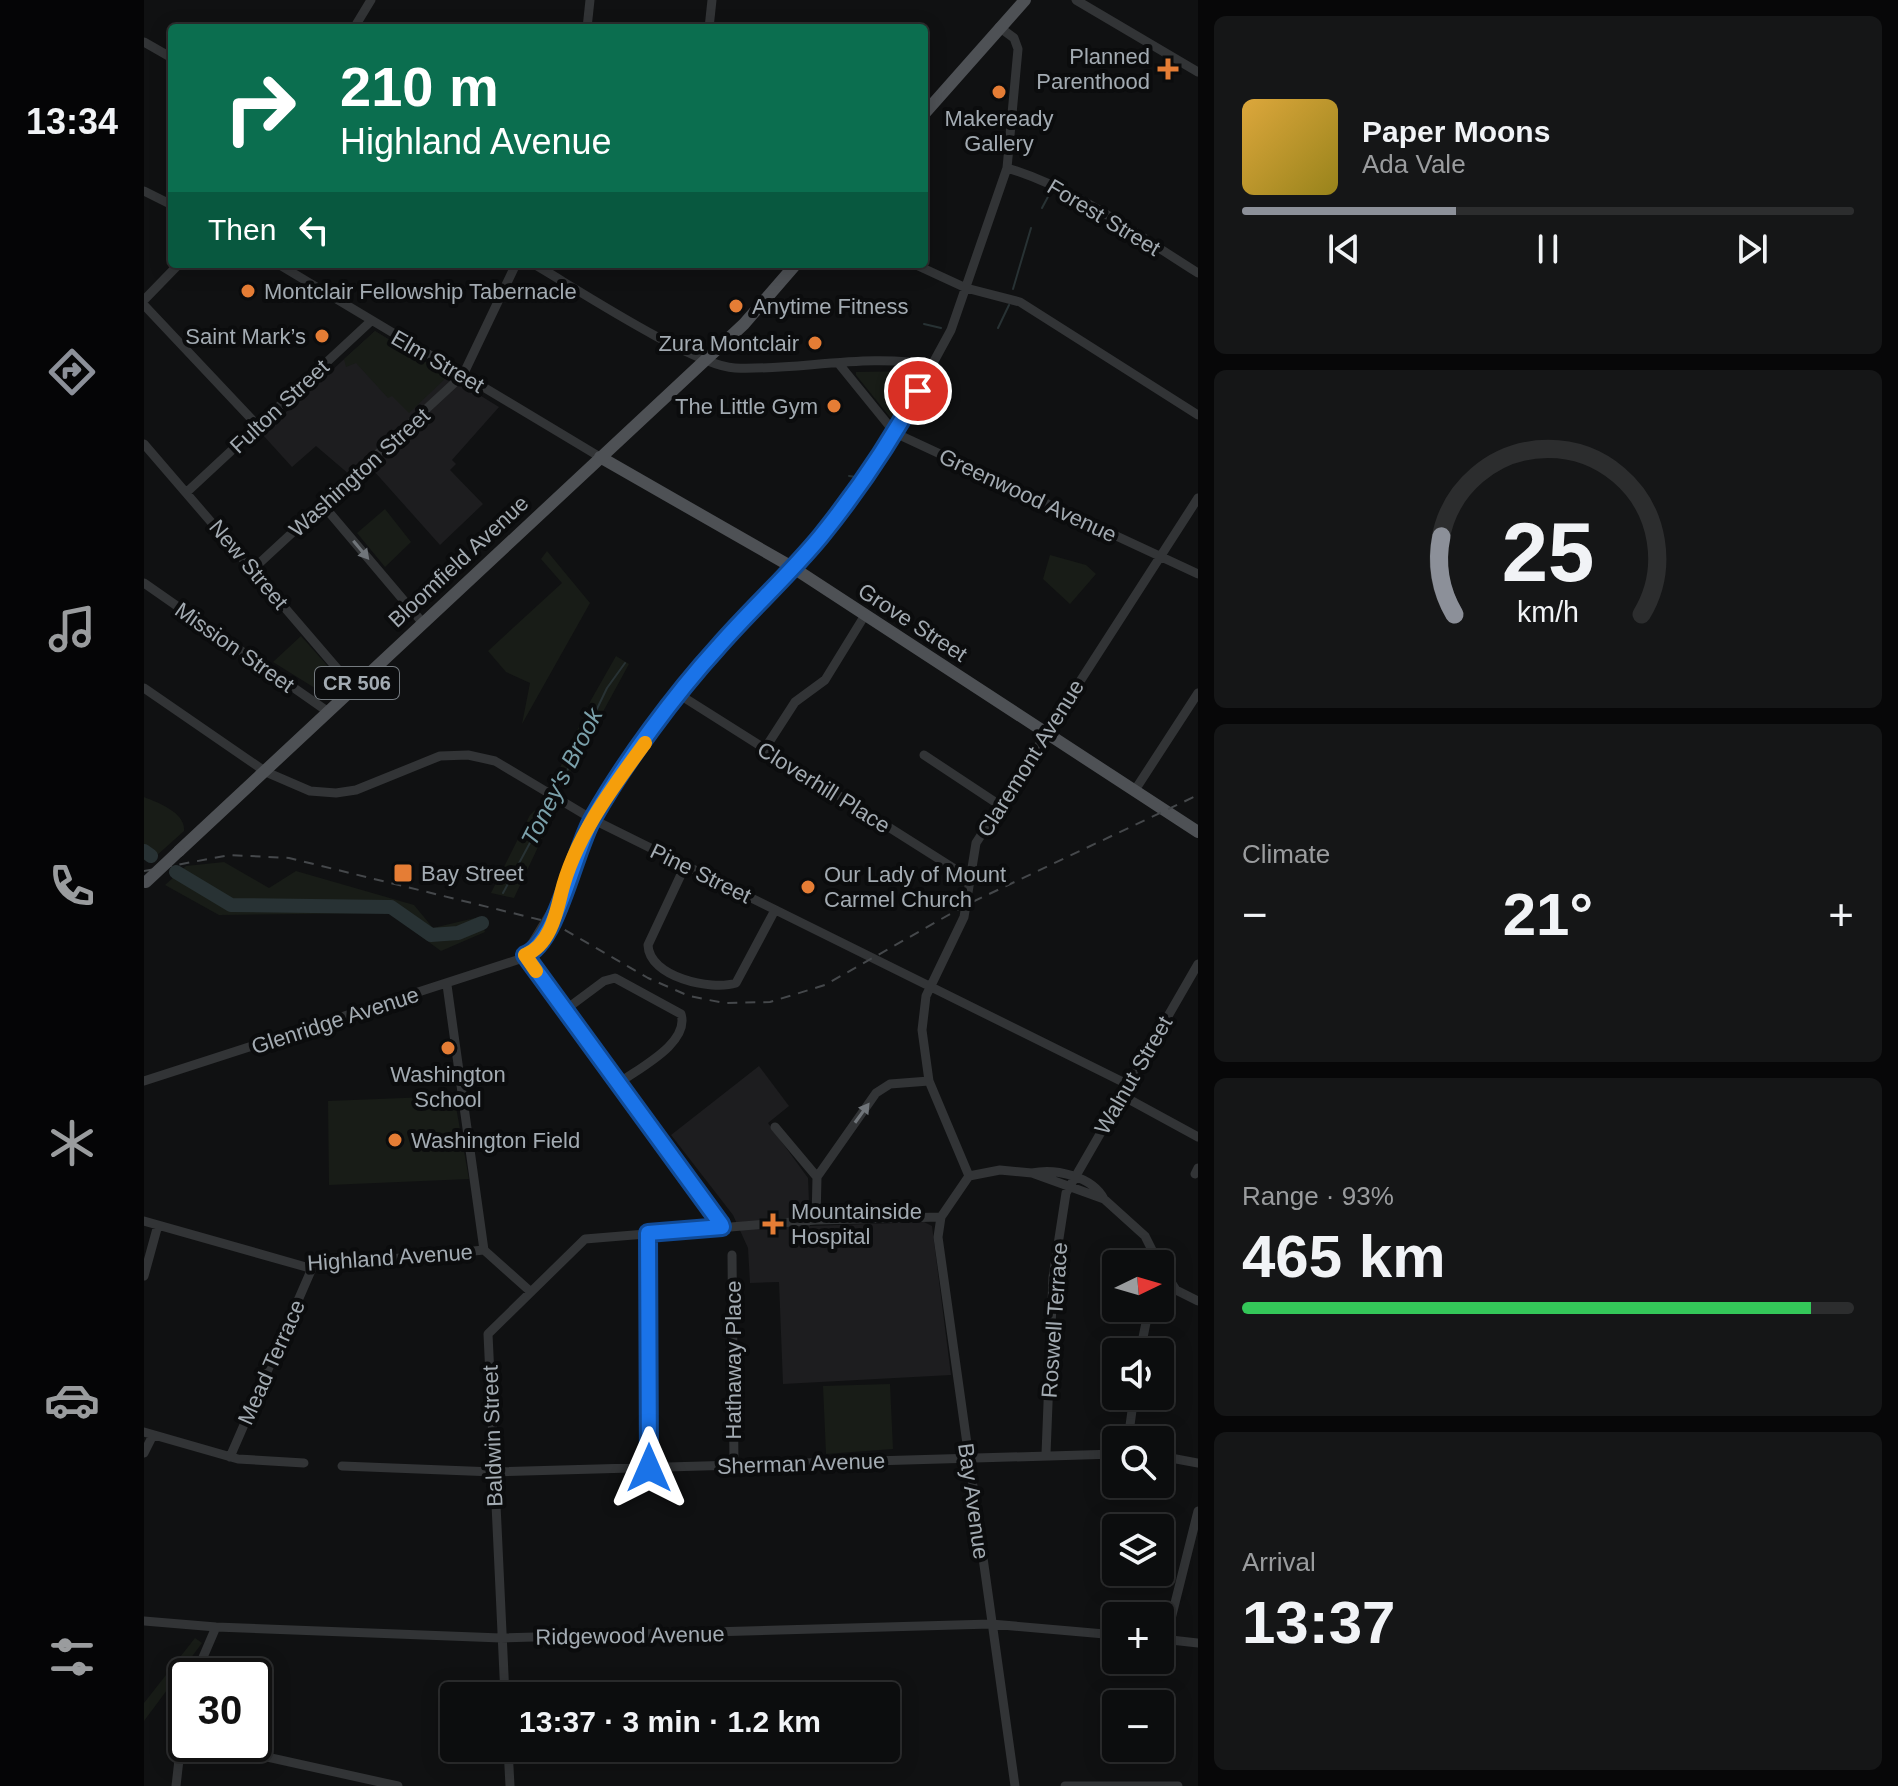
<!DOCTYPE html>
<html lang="en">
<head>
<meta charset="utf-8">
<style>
	body { margin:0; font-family:Helvetica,sans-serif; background:#151617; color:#f1f3f6; height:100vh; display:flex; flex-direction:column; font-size:30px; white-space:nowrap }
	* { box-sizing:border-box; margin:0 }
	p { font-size:26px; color:#9a9c9e }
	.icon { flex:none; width:44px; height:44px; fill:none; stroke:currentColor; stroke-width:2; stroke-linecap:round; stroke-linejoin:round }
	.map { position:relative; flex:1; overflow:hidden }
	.panel { display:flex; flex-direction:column; gap:16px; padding:16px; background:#070708; width:700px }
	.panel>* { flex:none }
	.top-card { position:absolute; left:24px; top:24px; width:760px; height:244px; border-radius:8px; box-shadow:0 4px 20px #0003,0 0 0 2px #2c2d2e; background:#0b6e4f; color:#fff; overflow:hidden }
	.needle { width:52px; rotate:85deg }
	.fabs { position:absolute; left:958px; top:1250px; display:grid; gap:16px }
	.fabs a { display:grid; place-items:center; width:72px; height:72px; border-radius:8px; background:#0c0d0e; box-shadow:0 4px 20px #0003,0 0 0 2px #2c2d2e; font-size:40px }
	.speed { position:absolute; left:24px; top:1658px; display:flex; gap:16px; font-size:40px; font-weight:700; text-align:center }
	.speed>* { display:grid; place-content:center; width:104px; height:104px; border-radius:50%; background:#0c0d0e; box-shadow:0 4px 20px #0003,0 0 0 2px #2c2d2e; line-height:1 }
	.speed .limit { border:4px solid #111; border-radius:12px; background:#fff; color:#111 }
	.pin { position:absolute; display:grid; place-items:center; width:68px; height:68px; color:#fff; margin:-34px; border:4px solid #fff; border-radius:50%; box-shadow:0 2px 8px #0007 }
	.me { position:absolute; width:88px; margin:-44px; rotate:0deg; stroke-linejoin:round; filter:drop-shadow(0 0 6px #0008) }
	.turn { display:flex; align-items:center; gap:28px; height:168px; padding:0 40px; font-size:36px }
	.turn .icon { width:104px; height:104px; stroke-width:2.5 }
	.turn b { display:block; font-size:56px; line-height:68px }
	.then { display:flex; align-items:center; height:76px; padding:0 40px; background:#0003; gap:16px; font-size:30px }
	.big { font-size:60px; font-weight:700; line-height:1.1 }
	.panel .tile { flex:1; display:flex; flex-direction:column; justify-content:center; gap:12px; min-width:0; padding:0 28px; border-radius:12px; background:#151617 }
	.panel .dial { align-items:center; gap:0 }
	.dial svg { height:208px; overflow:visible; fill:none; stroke:#2c2d2e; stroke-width:7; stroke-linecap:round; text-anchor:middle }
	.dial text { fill:#f1f3f6; stroke:none }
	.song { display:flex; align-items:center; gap:24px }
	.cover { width:96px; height:96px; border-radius:12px; background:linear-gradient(135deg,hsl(40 70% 55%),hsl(50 70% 35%)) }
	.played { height:8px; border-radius:4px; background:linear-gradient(90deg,#8c9099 35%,#2c2d2e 35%) }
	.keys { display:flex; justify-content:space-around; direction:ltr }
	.heat { display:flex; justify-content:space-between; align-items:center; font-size:44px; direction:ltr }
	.charge { height:12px; border-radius:6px; background:linear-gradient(90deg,#34c759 93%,#2c2d2e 0) }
	.trip { position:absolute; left:296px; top:1682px; width:460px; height:80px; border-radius:8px; background:#0c0d0e; box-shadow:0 4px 20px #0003,0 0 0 2px #2c2d2e; font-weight:700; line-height:80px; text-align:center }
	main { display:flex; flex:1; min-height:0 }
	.tabs { display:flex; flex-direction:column; width:144px; justify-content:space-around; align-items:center; background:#050506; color:#9a9c9e }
	.tabs .icon { width:56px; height:56px }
	.tabs .current { color:#8c9099 }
	.tabs b { font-size:36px; color:#f1f3f6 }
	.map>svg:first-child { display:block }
	.built { fill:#1d1d1f }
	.green { fill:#181c17 }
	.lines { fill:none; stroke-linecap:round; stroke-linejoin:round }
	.stream { stroke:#283234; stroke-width:2 }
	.river { stroke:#283234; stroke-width:14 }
	.minor { stroke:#323436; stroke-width:9 }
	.major { stroke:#4e5155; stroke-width:12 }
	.rail { stroke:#45484b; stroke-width:2; stroke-dasharray:10 8; stroke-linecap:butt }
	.major-bridge { stroke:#4e5155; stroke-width:12 }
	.oneway { fill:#70757a }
	.route-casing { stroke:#114b97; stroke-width:20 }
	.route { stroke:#1a73e8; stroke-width:14 }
	.slow { stroke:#f59e0b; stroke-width:14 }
	.poi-dot { fill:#e57d35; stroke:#0b0c0d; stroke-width:3 }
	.labels { text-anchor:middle; stroke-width:8; stroke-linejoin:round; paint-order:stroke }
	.shield { fill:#0b0c0d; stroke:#757b80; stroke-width:2 }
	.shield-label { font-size:20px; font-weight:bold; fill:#a3abb2 }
	.poi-label { font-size:22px; fill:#a3abb2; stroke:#0b0c0d; text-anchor:start }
	.street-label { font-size:22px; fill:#a3abb2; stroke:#0b0c0d }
	.water-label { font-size:24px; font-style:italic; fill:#7ba1ab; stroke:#0b0c0d }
</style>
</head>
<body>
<main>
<nav class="tabs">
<b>13:34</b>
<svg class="icon current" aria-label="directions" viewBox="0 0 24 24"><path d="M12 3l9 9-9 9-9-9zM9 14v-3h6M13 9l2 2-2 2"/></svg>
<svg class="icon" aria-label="music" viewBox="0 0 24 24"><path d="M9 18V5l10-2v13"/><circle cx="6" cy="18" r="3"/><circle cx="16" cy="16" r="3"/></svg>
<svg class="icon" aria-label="phone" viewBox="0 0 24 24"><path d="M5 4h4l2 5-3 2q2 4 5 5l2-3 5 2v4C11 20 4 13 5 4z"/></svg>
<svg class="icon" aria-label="climate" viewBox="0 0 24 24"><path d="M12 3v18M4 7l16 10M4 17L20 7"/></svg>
<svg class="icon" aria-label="car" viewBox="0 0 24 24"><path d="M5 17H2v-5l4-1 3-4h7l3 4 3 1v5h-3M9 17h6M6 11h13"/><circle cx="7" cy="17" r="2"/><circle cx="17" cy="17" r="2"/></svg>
<svg class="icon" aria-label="filters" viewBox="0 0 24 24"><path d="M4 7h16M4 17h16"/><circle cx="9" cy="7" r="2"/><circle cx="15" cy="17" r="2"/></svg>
</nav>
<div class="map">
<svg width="1054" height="1786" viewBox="0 0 1054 1786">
	<rect width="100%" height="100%" fill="#101112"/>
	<!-- built -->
	<path class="built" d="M231,331L355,407L308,460L312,464L306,470L339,504L296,545L221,461L206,475L172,446L148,467L118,434Z
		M615,1066L645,1106L624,1123L664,1178L666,1226L780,1222L788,1226L807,1375L639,1384L635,1282L606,1283L604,1248L589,1215L527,1135Z"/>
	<!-- green -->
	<path class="green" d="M231,331L304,376L265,413L248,396L244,398L212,363L202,367L200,359Z
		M775,371L749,421L712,375V372Z
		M241,509L267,542L241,567L213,533Z
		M403,551L446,603L378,724L386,683L362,672L344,651L418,583L397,559Z
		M906,555L942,565L952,574L926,604L899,579Z
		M157,636L197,681L182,695L129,662Z
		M472,656L485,664L418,787L410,781L447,700Z
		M0,797C15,803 42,813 40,831L11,857L0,860Z
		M399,802L411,811L370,898L347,893L386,815Z
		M80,862L125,888L152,871L270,905L289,928L335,917L341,932L297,951L245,913L75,915L21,885L42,866Z
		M310,1096L325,1179L185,1185L184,1101Z
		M746,1384L749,1449L682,1454L679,1386Z
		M51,1638L58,1643L0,1721V1703Z"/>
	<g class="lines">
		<!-- stream -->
		<path class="stream" d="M898,208L906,193
			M869,289L887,228
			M780,324L797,328
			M854,328L865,305
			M705,476L712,477
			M413,792L463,688L481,663
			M359,893L408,802"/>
		<!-- river -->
		<path class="river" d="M0,851L7,856
			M32,872L87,905L247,907L287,935L314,933L338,923"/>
		<!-- minor -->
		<path class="minor" d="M932,0L1054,72
			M210,28L227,0
			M443,28L446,0
			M565,28L568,0
			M0,42L28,58
			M863,168C933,189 993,235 1054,273
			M0,191L28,205
			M134,264L456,457
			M390,264C431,288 550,366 591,368C650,371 730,352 788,366
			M770,264L822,288L876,302L1054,415
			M0,300L35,264
			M0,305L114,426
			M695,364L751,433L1054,574
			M0,444L209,687
			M44,491L227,321
			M179,505L278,622
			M109,569L319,375L372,264
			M0,583L183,711
			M0,688L122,772L166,791L192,793L212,790L296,756L324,755L351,761L448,819L983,1084
			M536,695L814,871L827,874
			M620,750L651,702L681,680L721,615
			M780,755L854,804
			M991,790L1054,693
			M541,866L504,945C505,977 567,991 592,983L631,910
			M381,955L416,897L448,819L487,762L572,649L674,539L751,433L807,330L863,168L874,49L870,38L855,27
			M381,955L575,1216L578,1227
			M303,985L340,1250
			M421,1010L460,981L471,978L537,1014C546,1043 495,1068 475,1083
			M0,1081L373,960C392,950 421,923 416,897
			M977,1095L1054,1137
			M631,1127L673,1177
			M888,1173C911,1168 948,1176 960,1199
			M1051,1174L1054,1168
			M825,1176L785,1081L778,1030L782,996L820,917L832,843L1054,498
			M825,1176L797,1217L794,1237L871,1786
			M825,1176L856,1170L888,1173L960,1199L1001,1236L1015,1264
			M672,1220L673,1177L732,1093L746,1084L785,1081
			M0,1221L162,1267L340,1250L387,1292
			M504,1233L505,1468
			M588,1255L590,1464
			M1016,1265L1032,1290L1054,1301
			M0,1276L14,1225
			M996,1352L1005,1308
			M0,1432L94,1459L160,1463
			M984,1440L990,1396
			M0,1453L9,1435
			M902,1454L909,1277L922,1193L1054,964
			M1016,1456L1054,1463
			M86,1457L169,1266
			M198,1466L350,1472L972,1454
			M0,1621L72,1627L357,1638L847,1624L972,1635
			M1018,1639L1054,1643
			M1022,1639L1054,1511
			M51,1676L72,1627
			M361,1696L344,1334L441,1239L672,1220L797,1217
			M64,1744L254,1786
			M364,1748L366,1786
			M32,1786L42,1698
			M921,1786H1034"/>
		<!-- major -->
		<path class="major" d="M780,114L881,0
			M456,457L648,567L1054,832
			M35,851L600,324L652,264"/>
		<!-- rail -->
		<path class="rail" d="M0,871L86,855L145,858L409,923L504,978L545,996L580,1003L626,1002L681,985L822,905L1054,795"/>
		<!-- major-bridge -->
		<path class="major-bridge" d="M2,882L35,851"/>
	</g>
	<!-- one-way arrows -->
	<defs><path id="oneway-solid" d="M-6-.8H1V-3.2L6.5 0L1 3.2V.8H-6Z" transform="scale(2)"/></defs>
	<g class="oneway">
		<use href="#oneway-solid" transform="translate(217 550) rotate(50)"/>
		<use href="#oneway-solid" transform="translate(718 1113) rotate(-54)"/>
	</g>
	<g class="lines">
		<defs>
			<path id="route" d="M505,1468L504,1233L578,1227L577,1224L381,955C413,943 430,851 449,818C480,763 531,694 574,647C607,609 645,575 677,536C714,490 746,443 774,391"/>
		</defs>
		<!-- route casing -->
		<use href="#route" class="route-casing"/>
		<!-- route -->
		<use href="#route" class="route"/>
		<!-- slow -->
		<path class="slow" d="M392,971L381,955C405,946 412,915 417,894C430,839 468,788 501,743"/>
	</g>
	<!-- markers -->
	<g class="poi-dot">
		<path d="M1020 57h8v8h8v8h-8v8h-8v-8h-8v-8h8z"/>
		<circle cx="855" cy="92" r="8"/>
		<circle cx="104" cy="291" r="8"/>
		<circle cx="592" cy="306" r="8"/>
		<circle cx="178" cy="336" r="8"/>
		<circle cx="671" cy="343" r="8"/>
		<circle cx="690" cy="406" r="8"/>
		<rect x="249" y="863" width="20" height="20" rx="4"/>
		<circle cx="664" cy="887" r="8"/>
		<circle cx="304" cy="1048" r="8"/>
		<circle cx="251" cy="1140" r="8"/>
		<path d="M625 1212h8v8h8v8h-8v8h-8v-8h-8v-8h8z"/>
	</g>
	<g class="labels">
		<!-- shield labels -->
		<rect class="shield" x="171" y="667" width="84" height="32" rx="6"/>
		<g class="shield-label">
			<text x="213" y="690">CR 506</text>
		</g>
		<!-- poi labels -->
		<g class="poi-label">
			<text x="1006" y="64" text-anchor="end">Planned<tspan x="1006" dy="25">Parenthood</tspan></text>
			<text x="855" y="126" text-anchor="middle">Makeready<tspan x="855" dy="25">Gallery</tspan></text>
			<text x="120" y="299">Montclair Fellowship Tabernacle</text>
			<text x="608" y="314">Anytime Fitness</text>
			<text x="162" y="344" text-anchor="end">Saint Mark’s</text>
			<text x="655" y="351" text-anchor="end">Zura Montclair</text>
			<text x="674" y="414" text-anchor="end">The Little Gym</text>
			<text x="277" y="881">Bay Street</text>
			<text x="680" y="882">Our Lady of Mount<tspan x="680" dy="25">Carmel Church</tspan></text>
			<text x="304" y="1082" text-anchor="middle">Washington<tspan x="304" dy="25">School</tspan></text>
			<text x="267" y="1148">Washington Field</text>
			<text x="647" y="1219">Mountainside<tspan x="647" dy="25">Hospital</tspan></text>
		</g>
		<!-- street labels -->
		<g class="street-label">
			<text transform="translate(960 217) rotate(31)" y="8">Forest Street</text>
			<text transform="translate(294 361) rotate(30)" y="8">Elm Street</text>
			<text transform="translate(135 406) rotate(-43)" y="8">Fulton Street</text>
			<text transform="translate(215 472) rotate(-42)" y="8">Washington Street</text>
			<text transform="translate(884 495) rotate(25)" y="8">Greenwood Avenue</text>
			<text transform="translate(314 561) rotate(-43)" y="8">Bloomfield Avenue</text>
			<text transform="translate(105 564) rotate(50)" y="8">New Street</text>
			<text transform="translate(769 622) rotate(33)" y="8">Grove Street</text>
			<text transform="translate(91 647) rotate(35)" y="8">Mission Street</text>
			<text transform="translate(886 758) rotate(-58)" y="8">Claremont Avenue</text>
			<text transform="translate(680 787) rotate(32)" y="8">Cloverhill Place</text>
			<text transform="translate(557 873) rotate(26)" y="8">Pine Street</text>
			<text transform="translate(191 1020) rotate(-18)" y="8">Glenridge Avenue</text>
			<text transform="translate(989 1075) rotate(-60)" y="8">Walnut Street</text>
			<text transform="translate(246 1257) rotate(-4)" y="8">Highland Avenue</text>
			<text transform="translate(910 1320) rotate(-86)" y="8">Roswell Terrace</text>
			<text transform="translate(589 1360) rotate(-90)" y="8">Hathaway Place</text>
			<text transform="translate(127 1362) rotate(-66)" y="8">Mead Terrace</text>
			<text transform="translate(348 1436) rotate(-92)" y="8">Baldwin Street</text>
			<text transform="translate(657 1463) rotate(-2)" y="8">Sherman Avenue</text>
			<text transform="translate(830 1501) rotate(82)" y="8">Bay Avenue</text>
			<text transform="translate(486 1635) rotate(-1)" y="8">Ridgewood Avenue</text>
		</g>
		<!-- water labels -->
		<g class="water-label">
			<text transform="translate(418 777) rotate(-63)" y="8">Toney's Brook</text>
		</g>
	</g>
</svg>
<div class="fabs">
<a><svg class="needle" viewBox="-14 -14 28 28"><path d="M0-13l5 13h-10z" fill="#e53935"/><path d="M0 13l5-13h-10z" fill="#9a9c9e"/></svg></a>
<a><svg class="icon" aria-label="sound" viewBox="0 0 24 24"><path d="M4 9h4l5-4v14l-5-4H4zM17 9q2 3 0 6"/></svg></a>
<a><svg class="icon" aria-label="search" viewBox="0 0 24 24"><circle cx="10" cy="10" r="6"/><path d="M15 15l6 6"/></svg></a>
<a><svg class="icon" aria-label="layers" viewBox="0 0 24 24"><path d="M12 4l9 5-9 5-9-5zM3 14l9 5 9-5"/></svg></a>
<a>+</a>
<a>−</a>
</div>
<div class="speed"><div class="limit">30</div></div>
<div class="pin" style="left:774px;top:391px;background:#d93025"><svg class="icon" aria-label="arrive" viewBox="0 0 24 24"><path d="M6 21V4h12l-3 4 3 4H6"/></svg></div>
<svg class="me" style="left:505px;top:1468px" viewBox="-20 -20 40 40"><path d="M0-17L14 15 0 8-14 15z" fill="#1a73e8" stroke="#fff" stroke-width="4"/></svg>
<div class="trip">13:37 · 3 min · 1.2 km</div>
<div class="top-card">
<div class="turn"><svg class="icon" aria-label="right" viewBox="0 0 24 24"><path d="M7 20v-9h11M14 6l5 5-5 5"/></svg><div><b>210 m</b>Highland Avenue</div></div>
<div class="then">Then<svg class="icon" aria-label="left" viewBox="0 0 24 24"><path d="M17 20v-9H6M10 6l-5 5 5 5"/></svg></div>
</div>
</div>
<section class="panel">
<div class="tile">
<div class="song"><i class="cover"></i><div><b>Paper Moons</b><p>Ada Vale</p></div></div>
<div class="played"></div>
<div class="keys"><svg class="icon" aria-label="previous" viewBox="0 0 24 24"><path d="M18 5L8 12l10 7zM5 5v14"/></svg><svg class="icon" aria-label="pause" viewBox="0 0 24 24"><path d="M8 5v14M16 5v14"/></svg><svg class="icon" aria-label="next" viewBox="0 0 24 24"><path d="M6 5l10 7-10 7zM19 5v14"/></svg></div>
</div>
<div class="tile dial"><svg viewBox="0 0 100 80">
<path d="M14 69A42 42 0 1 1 86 69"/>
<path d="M14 69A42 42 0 0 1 9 39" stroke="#8c9099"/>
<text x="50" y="56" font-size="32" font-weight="700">25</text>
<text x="50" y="72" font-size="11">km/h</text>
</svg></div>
<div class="tile"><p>Climate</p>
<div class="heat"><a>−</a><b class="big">21°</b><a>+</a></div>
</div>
<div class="tile"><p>Range · 93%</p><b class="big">465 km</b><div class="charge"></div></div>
<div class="tile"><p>Arrival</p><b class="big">13:37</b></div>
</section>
</main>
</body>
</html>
